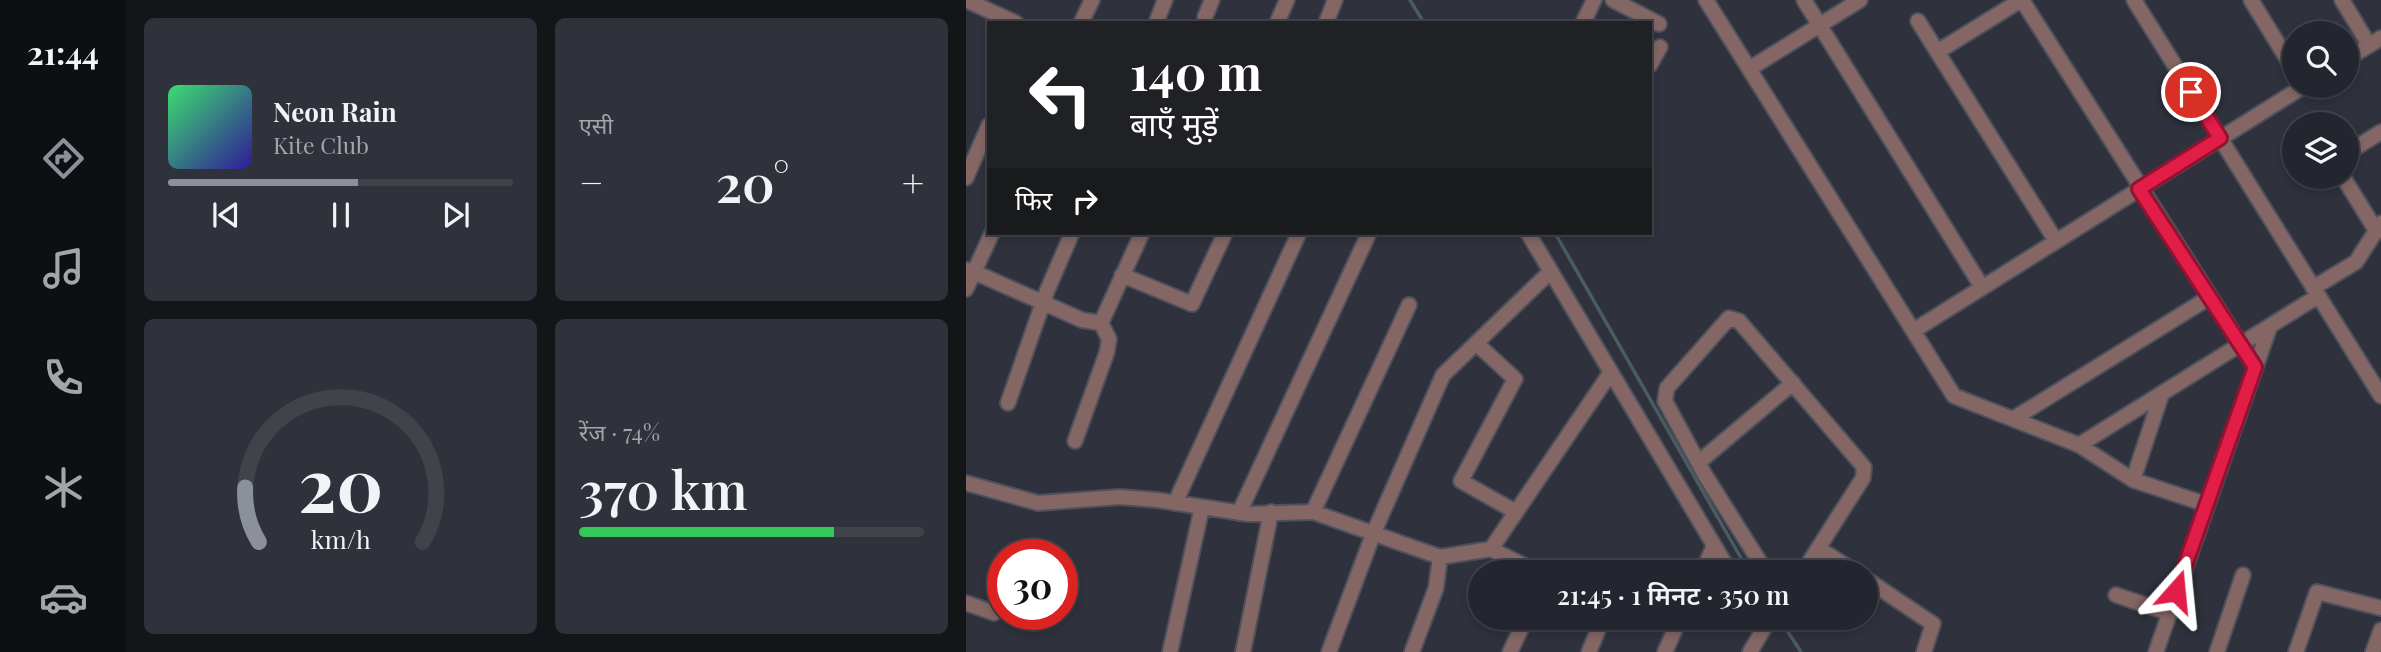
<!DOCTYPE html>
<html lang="hi">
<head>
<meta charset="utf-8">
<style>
	body { margin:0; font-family:"Playfair Display","Noto Sans Devanagari",serif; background:#2f323a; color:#f1f3f6; height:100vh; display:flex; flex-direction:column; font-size:26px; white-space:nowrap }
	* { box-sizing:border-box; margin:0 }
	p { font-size:23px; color:#a3a5aa }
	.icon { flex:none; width:38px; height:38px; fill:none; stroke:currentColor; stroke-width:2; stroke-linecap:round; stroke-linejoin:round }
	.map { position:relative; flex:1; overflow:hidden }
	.details { display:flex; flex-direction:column; gap:18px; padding:18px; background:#131519; width:840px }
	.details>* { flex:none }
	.hud { position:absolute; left:21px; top:21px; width:665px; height:214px; border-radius:0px; box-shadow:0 4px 10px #0003,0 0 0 2px #40434a; background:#202124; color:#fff; overflow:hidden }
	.tools { position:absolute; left:1316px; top:21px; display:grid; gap:14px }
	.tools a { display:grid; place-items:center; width:77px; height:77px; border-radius:50%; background:#23262e; box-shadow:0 4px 10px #0003,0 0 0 2px #40434a; font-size:35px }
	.speed { position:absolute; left:21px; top:539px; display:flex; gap:14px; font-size:35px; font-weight:700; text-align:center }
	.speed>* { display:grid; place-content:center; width:91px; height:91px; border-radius:50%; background:#23262e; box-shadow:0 4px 10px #0003,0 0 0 2px #40434a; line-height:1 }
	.speed .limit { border:10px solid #d22; background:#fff; color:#111 }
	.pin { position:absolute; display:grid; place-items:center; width:60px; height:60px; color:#fff; margin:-30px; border:4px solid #fff; border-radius:50%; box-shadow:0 2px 7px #0007 }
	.me { position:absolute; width:77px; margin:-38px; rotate:18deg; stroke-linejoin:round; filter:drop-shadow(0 0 5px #0008) }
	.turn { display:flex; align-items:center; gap:24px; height:147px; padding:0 28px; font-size:32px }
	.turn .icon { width:91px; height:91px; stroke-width:2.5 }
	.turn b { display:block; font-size:49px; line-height:60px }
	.then { display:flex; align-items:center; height:66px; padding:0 28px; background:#0003; gap:14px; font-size:26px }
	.big { font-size:52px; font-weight:600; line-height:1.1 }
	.details .widget { flex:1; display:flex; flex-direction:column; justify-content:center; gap:10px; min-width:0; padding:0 24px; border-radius:10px; background:#2f323a }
	.details .dial { align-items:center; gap:0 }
	.dial svg { height:182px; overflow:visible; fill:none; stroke:#40434a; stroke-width:7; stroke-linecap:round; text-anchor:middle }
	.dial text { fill:#f1f3f6; stroke:none }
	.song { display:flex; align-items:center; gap:21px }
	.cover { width:84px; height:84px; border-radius:10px; background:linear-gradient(135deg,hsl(140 70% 55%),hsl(250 70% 35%)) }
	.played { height:7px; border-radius:4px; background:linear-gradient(90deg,#8c9099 55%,#40434a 55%) }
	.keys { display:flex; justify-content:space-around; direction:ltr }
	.heat { display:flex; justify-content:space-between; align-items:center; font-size:38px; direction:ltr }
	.charge { height:10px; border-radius:5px; background:linear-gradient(90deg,#34c759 74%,#40434a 0) }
	.details .tiles { flex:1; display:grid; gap:18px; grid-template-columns:repeat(2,1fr) }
	.trip { position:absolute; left:502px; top:560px; width:410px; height:70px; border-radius:35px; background:#23262e; box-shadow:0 4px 10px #0003,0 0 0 2px #40434a; font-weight:600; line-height:70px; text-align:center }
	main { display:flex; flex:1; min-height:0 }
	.dock { display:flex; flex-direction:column; width:126px; justify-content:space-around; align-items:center; background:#0e0f12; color:#a3a5aa }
	.dock .icon { width:49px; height:49px }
	.dock .selected { color:#8c9099 }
	.dock b { font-size:32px; color:#f1f3f6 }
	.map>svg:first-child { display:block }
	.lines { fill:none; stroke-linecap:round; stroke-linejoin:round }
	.stream { stroke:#495c62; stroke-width:3.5 }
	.minor-casing { stroke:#4e515b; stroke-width:18 }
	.minor { stroke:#846764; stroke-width:14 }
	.route-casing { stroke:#92132f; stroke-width:18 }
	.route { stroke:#e11d48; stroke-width:12 }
</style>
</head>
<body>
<main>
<nav class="dock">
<b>21:44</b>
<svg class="icon selected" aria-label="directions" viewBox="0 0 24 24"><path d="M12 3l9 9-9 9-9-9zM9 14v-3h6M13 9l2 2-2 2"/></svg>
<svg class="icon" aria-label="music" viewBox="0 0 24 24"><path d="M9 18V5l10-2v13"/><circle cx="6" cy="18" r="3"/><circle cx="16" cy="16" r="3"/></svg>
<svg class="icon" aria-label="phone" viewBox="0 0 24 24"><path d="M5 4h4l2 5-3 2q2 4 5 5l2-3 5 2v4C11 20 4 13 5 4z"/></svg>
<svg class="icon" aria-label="climate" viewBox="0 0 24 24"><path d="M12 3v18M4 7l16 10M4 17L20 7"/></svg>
<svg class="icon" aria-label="car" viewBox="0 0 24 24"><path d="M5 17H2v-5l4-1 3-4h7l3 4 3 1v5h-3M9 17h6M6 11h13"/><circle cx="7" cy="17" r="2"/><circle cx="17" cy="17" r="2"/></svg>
</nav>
<section class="details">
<div class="tiles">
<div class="widget">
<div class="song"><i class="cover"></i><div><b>Neon Rain</b><p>Kite Club</p></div></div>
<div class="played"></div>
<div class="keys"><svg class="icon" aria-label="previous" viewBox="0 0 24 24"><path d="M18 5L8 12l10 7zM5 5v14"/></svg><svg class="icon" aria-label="pause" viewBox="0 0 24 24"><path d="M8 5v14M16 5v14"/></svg><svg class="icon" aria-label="next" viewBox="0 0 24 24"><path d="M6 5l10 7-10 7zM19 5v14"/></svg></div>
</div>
<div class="widget"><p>एसी</p>
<div class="heat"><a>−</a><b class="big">20°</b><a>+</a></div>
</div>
<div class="widget dial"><svg viewBox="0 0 100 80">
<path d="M14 69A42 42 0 1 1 86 69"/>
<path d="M14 69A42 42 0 0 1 8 45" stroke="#8c9099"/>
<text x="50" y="56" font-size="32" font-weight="700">20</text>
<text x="50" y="72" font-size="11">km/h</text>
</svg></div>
<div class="widget"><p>रेंज · 74%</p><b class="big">370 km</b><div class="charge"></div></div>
</div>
</section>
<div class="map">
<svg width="1415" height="652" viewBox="0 0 1415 652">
	<rect width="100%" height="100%" fill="#2f323d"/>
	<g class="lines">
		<!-- stream -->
		<path class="stream" d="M444,0L458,23
			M589,233L783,572
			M813,618L835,652"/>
		<defs>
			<path id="minor" d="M0,0L50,23
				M647,0L693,24
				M740,0L988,396L1113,445L1167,480L1239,504
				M838,0L1016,287
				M1056,0L1289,367
				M1168,0L1415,396
				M1285,0L1328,70
				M1376,0L1403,45
				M239,17L246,0
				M952,21L1090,241
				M115,23L126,0
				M190,23L199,0
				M311,23L321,0
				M360,23L369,0
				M617,23L628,0
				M971,52L1055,0
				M1381,59L1415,38
				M684,65L694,47
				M783,69L894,0
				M1381,153L1415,132
				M1377,177L1411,232
				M0,178L23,125
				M1339,178L1342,177
				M562,233L764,572
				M1,270L8,272L26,233
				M156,275L226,304L259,233
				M1347,288L1390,262L1415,223
				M0,289L8,272L116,320L135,323
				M135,323L176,233
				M947,331L1338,86
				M510,343L549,379L495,481L550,512
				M42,403L81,291L106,233
				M1047,419L1244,297
				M109,441L141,352L143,339L135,323
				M1113,445L1352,296
				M733,462L827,383
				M1167,480L1196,393
				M0,483L72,503L154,497L191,500L282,514L347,512L474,557L470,588L446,652
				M209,503L333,233
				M347,512L443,305
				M273,513L403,233
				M525,549L645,372
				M854,549L889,572
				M474,557L525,549L571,572
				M736,572L748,546
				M800,572L739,475L699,401L701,388L763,318L773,321L898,467L897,478L837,572
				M900,579L967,624L958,652
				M1150,595L1203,613
				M0,603L28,613
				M204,652L236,507
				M277,652L305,512
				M363,652L408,532L477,375L584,272
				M544,652L560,618
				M623,652L637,618
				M699,652L714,618
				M784,652L804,618
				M1190,652L1304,326
				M1251,652L1277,575
				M1330,652L1351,592L1415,608
				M1407,652L1415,630"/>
		</defs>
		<!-- minor casing -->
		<use href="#minor" class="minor-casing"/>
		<!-- minor -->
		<use href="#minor" class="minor"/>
	</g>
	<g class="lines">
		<defs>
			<path id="route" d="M1210,591L1289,367L1173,189L1254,138L1225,92"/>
		</defs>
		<!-- route casing -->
		<use href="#route" class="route-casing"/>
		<!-- route -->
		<use href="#route" class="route"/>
	</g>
</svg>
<div class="tools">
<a><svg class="icon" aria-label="search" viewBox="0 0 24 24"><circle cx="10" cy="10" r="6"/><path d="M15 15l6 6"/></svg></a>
<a><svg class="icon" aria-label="layers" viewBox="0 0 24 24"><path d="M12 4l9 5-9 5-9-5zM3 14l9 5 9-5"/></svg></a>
</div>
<div class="speed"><div class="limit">30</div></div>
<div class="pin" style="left:1225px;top:92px;background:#d93025"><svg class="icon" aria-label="arrive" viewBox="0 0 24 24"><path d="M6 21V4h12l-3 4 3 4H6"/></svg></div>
<svg class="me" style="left:1210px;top:591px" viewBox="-20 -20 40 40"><path d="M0-17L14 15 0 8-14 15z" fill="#e11d48" stroke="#fff" stroke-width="4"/></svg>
<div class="trip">21:45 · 1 मिनट · 350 m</div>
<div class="hud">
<div class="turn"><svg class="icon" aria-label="left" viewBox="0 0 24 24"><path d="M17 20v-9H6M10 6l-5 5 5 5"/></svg><div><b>140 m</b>बाएँ मुड़ें</div></div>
<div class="then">फिर<svg class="icon" aria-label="right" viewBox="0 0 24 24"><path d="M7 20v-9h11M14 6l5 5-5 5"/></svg></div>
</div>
</div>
</main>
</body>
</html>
